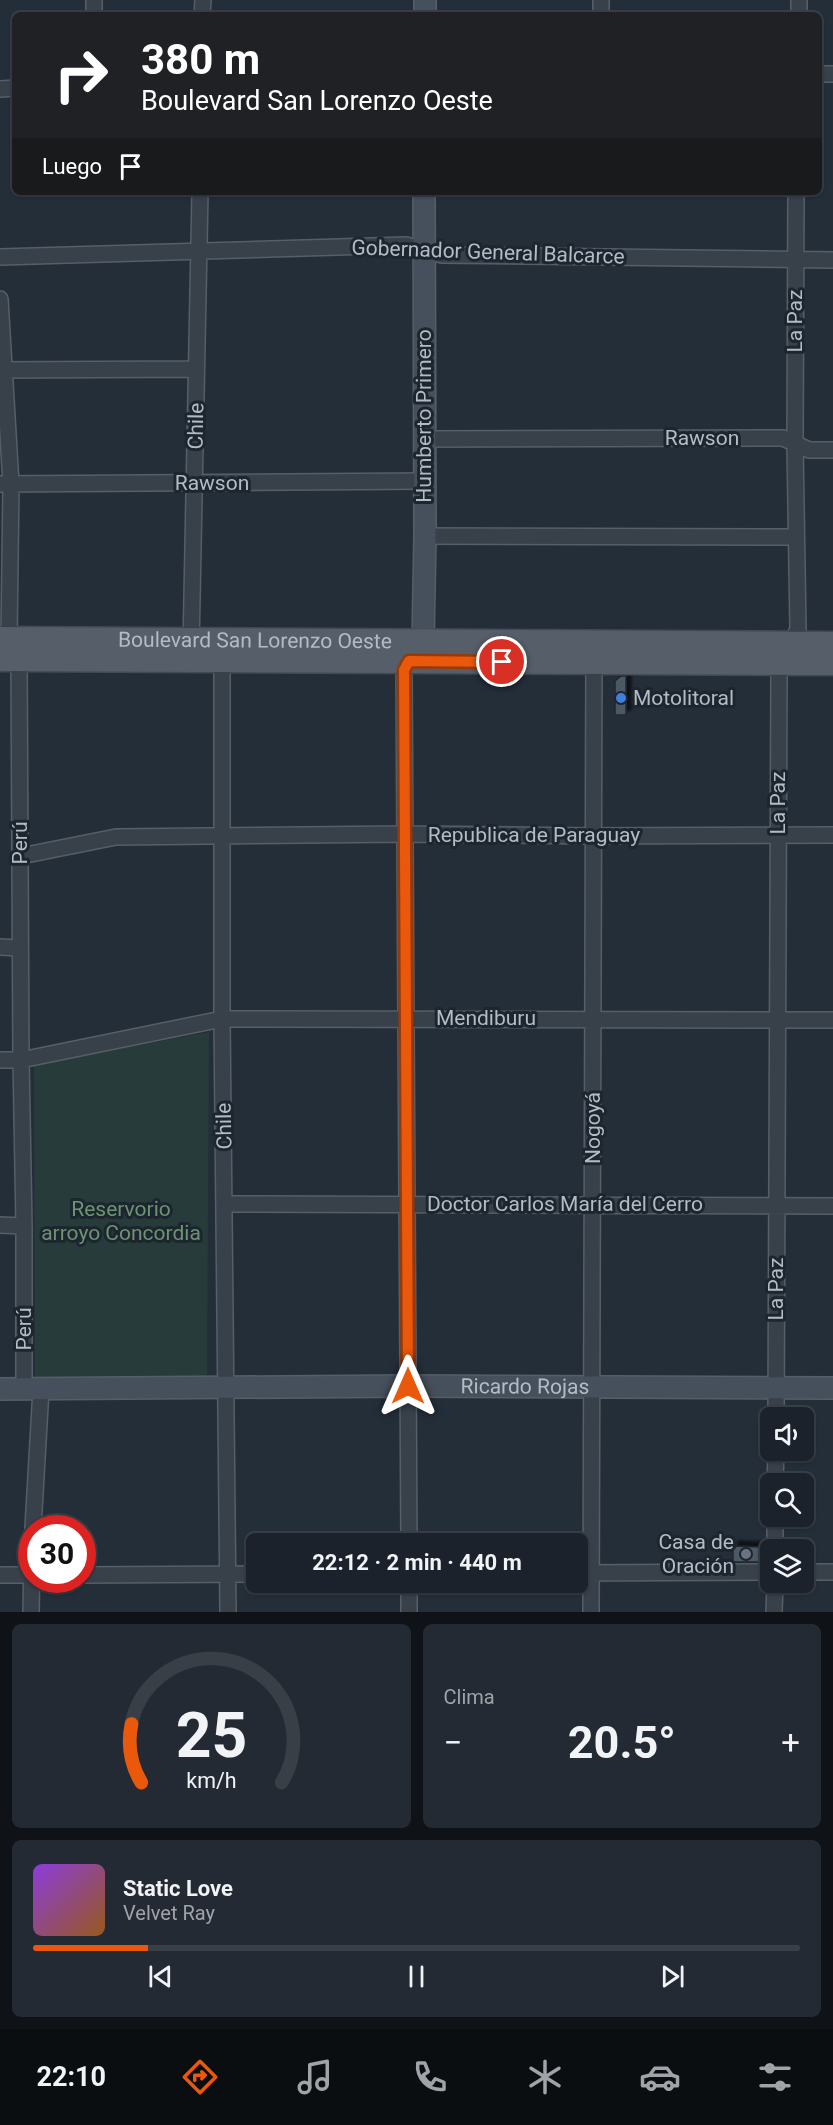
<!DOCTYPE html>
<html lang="es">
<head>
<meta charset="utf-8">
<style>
	body { margin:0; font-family:Roboto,sans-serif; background:#242a33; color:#f1f3f6; height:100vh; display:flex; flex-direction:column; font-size:22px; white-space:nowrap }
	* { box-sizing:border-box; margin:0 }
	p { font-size:20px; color:#a0a4a9 }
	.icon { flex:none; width:33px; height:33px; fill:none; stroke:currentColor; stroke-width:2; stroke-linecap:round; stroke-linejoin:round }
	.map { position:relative; height:1612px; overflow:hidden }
	.details { display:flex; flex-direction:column; gap:12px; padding:12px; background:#0f1318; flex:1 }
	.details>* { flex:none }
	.banner { position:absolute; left:12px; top:12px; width:810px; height:183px; border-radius:9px; box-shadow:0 2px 4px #0004,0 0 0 2px #393f47; background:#202124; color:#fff; overflow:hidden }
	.tools { position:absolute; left:760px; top:1407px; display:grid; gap:12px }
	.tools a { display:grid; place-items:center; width:54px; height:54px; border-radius:9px; background:#1b222b; box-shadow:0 2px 4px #0004,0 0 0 2px #393f47; font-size:30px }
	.speed { position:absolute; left:18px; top:1515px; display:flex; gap:12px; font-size:30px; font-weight:700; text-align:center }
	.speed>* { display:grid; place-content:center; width:78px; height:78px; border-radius:50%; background:#1b222b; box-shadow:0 2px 4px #0004,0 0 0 2px #393f47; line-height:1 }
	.speed .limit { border:9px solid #d22; background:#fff; color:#111 }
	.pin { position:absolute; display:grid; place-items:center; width:51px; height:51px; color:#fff; margin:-26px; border:3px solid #fff; border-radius:50%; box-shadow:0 2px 6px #0007 }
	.me { position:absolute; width:66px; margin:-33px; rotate:0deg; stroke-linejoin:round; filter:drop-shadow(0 0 4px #0008) }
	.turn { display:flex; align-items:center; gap:21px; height:126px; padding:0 30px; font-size:27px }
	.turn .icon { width:78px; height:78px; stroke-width:2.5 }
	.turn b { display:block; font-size:42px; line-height:51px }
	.then { display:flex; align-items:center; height:57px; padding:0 30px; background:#0003; gap:12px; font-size:22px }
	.big { font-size:45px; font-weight:700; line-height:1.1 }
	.details .tile { flex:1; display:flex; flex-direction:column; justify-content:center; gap:9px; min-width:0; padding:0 21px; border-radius:9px; background:#242a33 }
	.details .dial { align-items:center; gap:0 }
	.dial svg { height:156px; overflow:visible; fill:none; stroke:#393f47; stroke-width:7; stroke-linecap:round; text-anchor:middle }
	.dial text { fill:#f1f3f6; stroke:none }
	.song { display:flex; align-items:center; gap:18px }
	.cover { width:72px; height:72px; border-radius:9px; background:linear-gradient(135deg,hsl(270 70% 55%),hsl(30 70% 35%)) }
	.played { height:6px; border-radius:3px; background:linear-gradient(90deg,#ea580c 15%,#393f47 15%) }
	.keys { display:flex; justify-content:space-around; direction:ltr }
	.heat { display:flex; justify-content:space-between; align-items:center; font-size:33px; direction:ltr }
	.details .tiles { flex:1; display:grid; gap:12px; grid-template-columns:1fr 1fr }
	.tile:last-child { grid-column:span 2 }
	.trip { position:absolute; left:246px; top:1533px; width:342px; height:60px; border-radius:9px; background:#1b222b; box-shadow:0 2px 4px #0004,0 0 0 2px #393f47; font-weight:700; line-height:60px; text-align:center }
	.tab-bar { display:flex; height:96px; justify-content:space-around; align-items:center; background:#0b0e11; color:#a0a4a9 }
	.tab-bar .icon { width:42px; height:42px }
	.tab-bar .on { color:#ea580c }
	.tab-bar b { font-size:27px; color:#f1f3f6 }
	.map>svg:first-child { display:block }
	.green { fill:#273b3b }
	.building { fill:#4c5965; stroke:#1f2730; stroke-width:1.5; filter:url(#shadow) }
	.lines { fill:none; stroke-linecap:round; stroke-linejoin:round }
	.street-casing { stroke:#565e67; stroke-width:18 }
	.secondary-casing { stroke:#565e67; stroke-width:24 }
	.primary-casing { stroke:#414952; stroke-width:27 }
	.street { stroke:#38404a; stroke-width:15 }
	.secondary { stroke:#46505c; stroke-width:21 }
	.primary { stroke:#565f69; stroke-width:24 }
	.route-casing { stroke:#983908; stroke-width:15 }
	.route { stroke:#ea580c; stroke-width:10 }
	.shop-dot { fill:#3f7fe0; stroke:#1d252e; stroke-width:2 }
	.worship-dot { fill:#6b7280; stroke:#1d252e; stroke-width:2 }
	.labels { text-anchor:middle; stroke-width:6; stroke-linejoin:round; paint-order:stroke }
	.street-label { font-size:21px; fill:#b3bbc5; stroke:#1d252e }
	.poi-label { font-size:21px; fill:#b3bbc5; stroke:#1d252e; text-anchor:start }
	.park-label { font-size:21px; fill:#6c9473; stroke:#1d252e }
</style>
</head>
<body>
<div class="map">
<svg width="833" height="1612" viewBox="0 0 833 1612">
	<defs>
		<filter id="shadow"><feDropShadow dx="5" dy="-5" stdDeviation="1.5" flood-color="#0009"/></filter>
	</defs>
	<rect width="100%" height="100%" fill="#242e39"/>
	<!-- green -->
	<path class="green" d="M209,1032L207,1378L35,1377L34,1065Z"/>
	<!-- building -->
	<path class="building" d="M621,676H626V715H615V681Z
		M733,1546L759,1547V1562H733Z"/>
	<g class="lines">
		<defs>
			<path id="street" d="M94,0V15
				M601,0V15
				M799,0V15
				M202,15L203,0
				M819,74H833
				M0,89L15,88
				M0,257L406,245L442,255L833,260
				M0,299L11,484L9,639L19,659L21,1060L24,1226V1389
				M0,370L196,369
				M425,439L783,438L809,450H833
				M0,484L424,481
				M425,536L796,537
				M191,648L200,192
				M222,652V1019L228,1612
				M21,856L116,837L404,834L593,836L833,835
				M0,947L20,948
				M0,1060H21L222,1019L833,1020
				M226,1204L833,1206
				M0,1225L24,1226
				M776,1418L779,673L781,663L798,629L795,444L796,192
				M775,1484L776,1450
				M33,1528L41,1389
				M409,1544L404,670L413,655
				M775,1550V1516
				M804,1572H833
				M578,1573L771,1572
				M0,1575H32
				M82,1575L256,1574
				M409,1582V1612
				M31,1612L32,1554
				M591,1612L594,653
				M774,1612L775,1582"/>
			<g id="secondary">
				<path d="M425,15V0"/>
				<path d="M423,641L425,536L424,192"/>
				<path id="s1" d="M0,1389L408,1386L833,1388"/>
			</g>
			<g id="primary">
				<path id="s2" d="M0,639L833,644"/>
				<path d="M0,659L833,663"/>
			</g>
		</defs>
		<!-- street casing -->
		<use href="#street" class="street-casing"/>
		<!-- secondary casing -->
		<use href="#secondary" class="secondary-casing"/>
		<!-- primary casing -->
		<use href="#primary" class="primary-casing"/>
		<!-- street -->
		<use href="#street" class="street"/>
		<!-- secondary -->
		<use href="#secondary" class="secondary"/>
		<!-- primary -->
		<use href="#primary" class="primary"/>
	</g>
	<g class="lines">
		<defs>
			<path id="route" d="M408,1386L404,670L409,661L502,662"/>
		</defs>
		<!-- route casing -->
		<use href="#route" class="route-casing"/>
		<!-- route -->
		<use href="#route" class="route"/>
	</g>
	<!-- markers -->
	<circle class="shop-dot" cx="621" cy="698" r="6"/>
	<circle class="worship-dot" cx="746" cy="1554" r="6"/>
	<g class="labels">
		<!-- street labels -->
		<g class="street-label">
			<text transform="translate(488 252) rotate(2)" y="7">Gobernador General Balcarce</text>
			<text transform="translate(795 321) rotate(-90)" y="7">La Paz</text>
			<text transform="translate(424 416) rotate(-90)" y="7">Humberto Primero</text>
			<text transform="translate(196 426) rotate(-89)" y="7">Chile</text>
			<text x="702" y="445">Rawson</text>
			<text x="212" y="490">Rawson</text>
			<text dy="7" stroke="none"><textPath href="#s2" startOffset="255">Boulevard San Lorenzo Oeste</textPath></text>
			<text transform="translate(778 803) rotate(-90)" y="7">La Paz</text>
			<text x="534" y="842">Republica de Paraguay</text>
			<text transform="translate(20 843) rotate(-90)" y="7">Perú</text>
			<text x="486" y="1025">Mendiburu</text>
			<text transform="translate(224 1126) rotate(-91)" y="7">Chile</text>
			<text transform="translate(593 1128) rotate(-90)" y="7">Nogoyá</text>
			<text x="565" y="1211">Doctor Carlos María del Cerro</text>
			<text transform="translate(776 1289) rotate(-90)" y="7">La Paz</text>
			<text transform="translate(24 1329) rotate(-90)" y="7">Perú</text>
			<text dy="7" stroke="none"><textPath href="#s1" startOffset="525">Ricardo Rojas</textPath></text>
		</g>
		<!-- poi labels -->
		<g class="poi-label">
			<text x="633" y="705">Motolitoral</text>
			<text x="734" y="1549" text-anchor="end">Casa de<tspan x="734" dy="24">Oración</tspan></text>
		</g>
		<!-- park labels -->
		<g class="park-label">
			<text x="121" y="1216">Reservorio<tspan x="121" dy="24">arroyo Concordia</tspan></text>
		</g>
	</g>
</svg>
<div class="tools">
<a><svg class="icon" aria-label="sound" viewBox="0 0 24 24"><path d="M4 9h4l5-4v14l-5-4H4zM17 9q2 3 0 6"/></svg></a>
<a><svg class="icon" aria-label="search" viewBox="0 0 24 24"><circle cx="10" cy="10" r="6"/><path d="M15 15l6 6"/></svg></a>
<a><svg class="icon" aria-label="layers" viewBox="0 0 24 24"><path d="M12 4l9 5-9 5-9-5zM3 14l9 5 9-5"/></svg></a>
</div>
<div class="speed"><div class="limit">30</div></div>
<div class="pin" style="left:502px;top:662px;background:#d93025"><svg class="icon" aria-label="arrive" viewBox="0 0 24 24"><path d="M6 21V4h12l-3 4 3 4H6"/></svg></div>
<svg class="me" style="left:408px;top:1386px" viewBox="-20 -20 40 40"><path d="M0-17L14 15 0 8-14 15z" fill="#ea580c" stroke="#fff" stroke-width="4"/></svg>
<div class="trip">22:12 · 2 min · 440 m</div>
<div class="banner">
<div class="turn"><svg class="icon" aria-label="right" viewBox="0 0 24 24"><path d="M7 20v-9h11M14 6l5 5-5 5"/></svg><div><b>380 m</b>Boulevard San Lorenzo Oeste</div></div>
<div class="then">Luego<svg class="icon" aria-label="arrive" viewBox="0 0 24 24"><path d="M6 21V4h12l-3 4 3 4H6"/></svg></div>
</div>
</div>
<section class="details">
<div class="tiles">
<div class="tile dial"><svg viewBox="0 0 100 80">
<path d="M14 69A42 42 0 1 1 86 69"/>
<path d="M14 69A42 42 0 0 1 9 39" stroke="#ea580c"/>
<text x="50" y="56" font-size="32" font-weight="700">25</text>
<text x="50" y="72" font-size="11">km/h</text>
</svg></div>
<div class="tile"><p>Clima</p>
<div class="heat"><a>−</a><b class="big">20.5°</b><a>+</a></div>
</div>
<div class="tile">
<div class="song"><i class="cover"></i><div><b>Static Love</b><p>Velvet Ray</p></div></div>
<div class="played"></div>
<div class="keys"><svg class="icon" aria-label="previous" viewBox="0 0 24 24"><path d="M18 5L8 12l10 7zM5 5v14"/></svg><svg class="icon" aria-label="pause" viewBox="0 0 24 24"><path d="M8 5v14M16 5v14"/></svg><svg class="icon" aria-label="next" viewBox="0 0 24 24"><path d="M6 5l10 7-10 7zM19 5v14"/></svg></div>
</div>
</div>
</section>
<nav class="tab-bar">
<b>22:10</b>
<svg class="icon on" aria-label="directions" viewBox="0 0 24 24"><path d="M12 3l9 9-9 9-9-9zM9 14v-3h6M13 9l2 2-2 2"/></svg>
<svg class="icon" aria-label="music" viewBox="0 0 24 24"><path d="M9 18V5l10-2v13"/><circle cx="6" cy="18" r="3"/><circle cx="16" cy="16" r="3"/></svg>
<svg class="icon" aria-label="phone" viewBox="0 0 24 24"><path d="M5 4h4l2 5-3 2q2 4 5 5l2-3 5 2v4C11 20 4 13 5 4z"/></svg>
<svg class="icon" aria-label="climate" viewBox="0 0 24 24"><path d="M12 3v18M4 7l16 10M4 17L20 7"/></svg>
<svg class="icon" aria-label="car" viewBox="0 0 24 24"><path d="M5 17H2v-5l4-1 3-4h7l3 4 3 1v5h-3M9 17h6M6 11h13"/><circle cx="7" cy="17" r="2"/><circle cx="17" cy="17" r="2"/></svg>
<svg class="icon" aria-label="filters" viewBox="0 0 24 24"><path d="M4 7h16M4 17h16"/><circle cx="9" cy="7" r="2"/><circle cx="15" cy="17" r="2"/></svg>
</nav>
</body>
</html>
